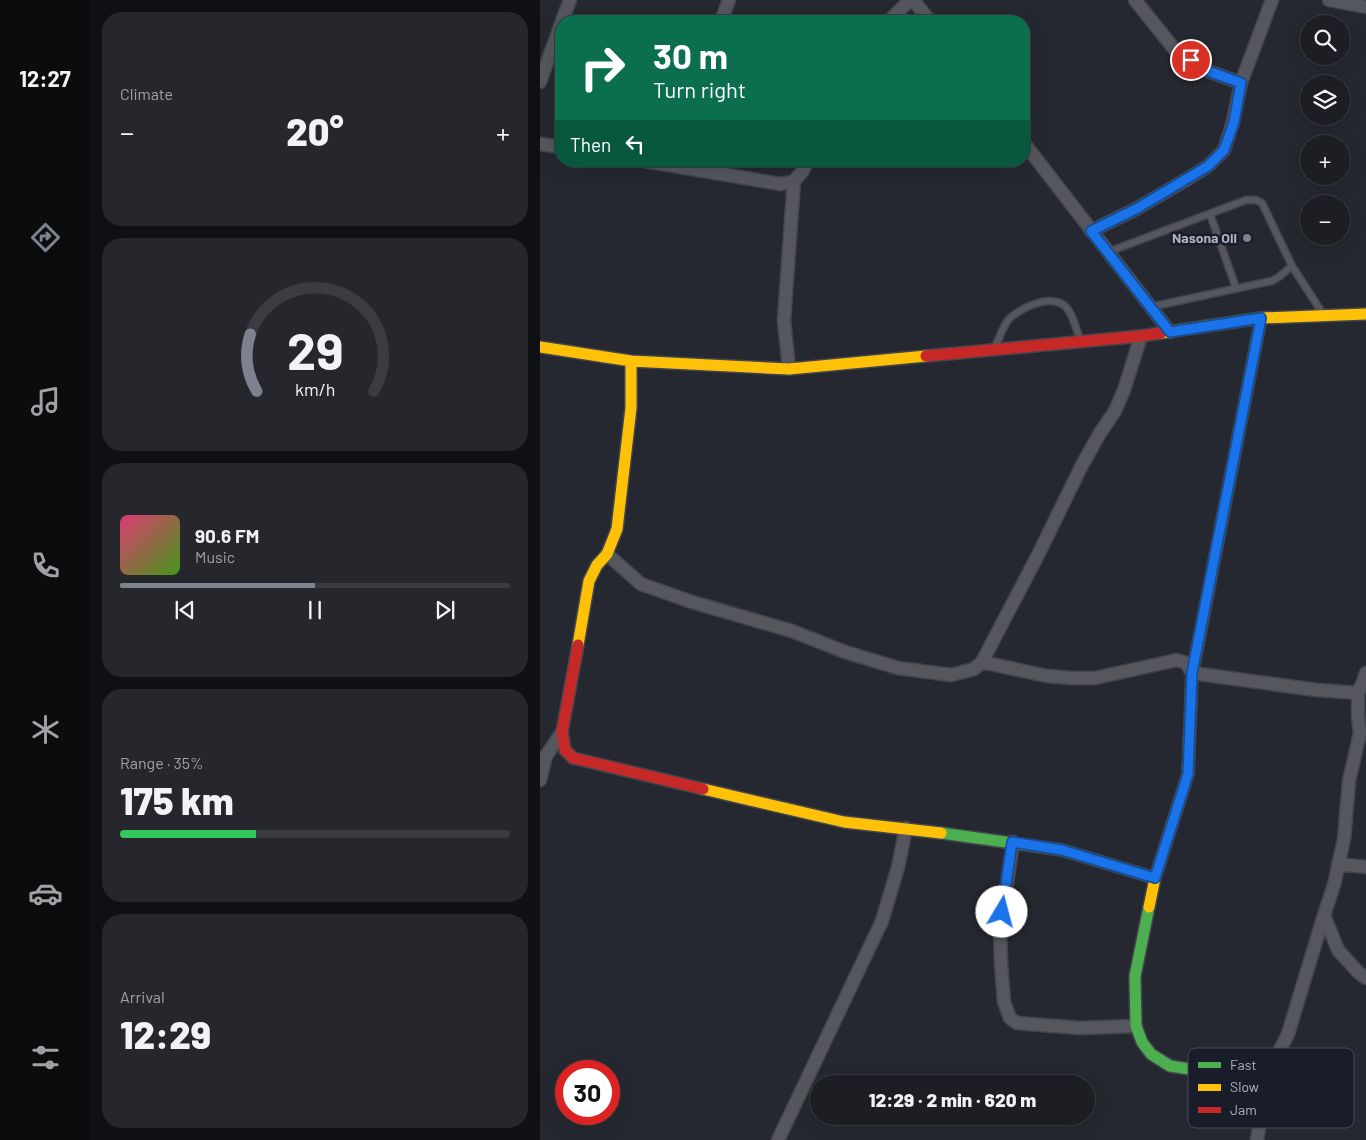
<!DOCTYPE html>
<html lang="en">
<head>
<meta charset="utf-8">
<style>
	body { margin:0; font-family:Barlow,sans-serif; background:#25272c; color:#f1f3f6; height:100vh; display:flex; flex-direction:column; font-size:19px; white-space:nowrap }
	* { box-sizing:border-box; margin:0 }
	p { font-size:16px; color:#a0a2a6 }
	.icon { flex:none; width:28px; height:28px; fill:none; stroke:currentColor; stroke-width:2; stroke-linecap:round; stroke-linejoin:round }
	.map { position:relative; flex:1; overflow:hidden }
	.drawer { display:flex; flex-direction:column; gap:12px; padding:12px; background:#0f1014; width:450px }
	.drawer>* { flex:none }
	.guide { position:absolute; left:15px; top:15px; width:475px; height:152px; border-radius:20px; box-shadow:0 5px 20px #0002,0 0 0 1px #3a3c41; background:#0b6e4f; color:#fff; overflow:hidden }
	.fabs { position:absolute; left:760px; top:15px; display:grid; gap:10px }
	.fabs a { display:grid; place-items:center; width:50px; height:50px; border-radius:50%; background:#1c1e24; box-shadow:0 5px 20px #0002,0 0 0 1px #3a3c41; font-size:25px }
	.speed { position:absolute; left:15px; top:1060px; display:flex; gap:10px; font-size:25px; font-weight:700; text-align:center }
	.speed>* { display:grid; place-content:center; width:65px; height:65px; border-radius:50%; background:#1c1e24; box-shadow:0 5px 20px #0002,0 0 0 1px #3a3c41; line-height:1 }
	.speed .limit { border:8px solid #d22; background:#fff; color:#111 }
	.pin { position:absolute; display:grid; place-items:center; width:42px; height:42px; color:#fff; margin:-21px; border:2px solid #fff; border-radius:50%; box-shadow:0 1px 5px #0007 }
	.me { position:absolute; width:55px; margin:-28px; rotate:8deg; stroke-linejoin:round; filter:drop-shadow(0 0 4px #0008) }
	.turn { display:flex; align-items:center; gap:18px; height:105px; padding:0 15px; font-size:22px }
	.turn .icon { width:65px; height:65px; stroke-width:2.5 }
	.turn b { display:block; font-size:35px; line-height:42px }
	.then { display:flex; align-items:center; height:48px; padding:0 15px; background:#0003; gap:10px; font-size:19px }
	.big { font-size:38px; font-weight:800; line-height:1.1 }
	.drawer .tile { flex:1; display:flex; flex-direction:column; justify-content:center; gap:8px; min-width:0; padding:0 18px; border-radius:20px; background:#25272c }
	.drawer .dial { align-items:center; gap:0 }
	.dial svg { height:130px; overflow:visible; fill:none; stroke:#3a3c41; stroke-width:7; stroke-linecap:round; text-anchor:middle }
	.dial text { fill:#f1f3f6; stroke:none }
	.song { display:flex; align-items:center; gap:15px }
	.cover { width:60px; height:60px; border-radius:8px; background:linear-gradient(135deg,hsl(340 70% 55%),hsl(100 70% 35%)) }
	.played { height:5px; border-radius:2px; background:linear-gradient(90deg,#7e828f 50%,#3a3c41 50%) }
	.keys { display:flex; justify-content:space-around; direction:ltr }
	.heat { display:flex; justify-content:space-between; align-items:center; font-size:28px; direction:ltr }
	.charge { height:8px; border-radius:4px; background:linear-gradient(90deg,#34c759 35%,#3a3c41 0) }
	.trip { position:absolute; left:270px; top:1075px; width:285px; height:50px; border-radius:25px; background:#1c1e24; box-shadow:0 5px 20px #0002,0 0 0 1px #3a3c41; font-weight:800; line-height:50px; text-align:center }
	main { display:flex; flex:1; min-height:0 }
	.menu { display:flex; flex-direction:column; width:90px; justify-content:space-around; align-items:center; background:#0b0c0e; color:#a0a2a6 }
	.menu .icon { width:35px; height:35px }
	.menu .selected { color:#7e828f }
	.menu b { font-size:22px; color:#f1f3f6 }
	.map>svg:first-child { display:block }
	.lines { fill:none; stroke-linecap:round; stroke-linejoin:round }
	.lane-casing { stroke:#42454d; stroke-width:9 }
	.street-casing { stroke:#42454d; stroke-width:15 }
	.fast-casing { stroke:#42454d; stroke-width:14 }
	.slow-casing { stroke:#42454d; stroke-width:14 }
	.jam-casing { stroke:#42454d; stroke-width:14 }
	.lane { stroke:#55565e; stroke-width:6 }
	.street { stroke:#55565e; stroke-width:12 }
	.fast { stroke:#4caf50; stroke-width:11 }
	.slow { stroke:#ffc107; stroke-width:11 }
	.jam { stroke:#c62828; stroke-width:11 }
	.route-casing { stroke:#114b97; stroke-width:12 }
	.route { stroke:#1a73e8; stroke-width:9 }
	.poi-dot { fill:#7e828f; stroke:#191d29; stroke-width:2 }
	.labels { text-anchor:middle; stroke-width:5; stroke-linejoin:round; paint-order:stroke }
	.poi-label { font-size:14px; font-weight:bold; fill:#aeb2c2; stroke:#191d29; text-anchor:end }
	.key { fill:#191d29; stroke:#464a57; stroke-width:1 }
	.key-label { font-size:14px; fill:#aeb2c2 }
</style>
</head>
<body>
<main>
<nav class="menu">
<b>12:27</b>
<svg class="icon selected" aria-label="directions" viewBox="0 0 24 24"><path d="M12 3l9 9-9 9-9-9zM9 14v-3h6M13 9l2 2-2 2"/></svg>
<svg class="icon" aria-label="music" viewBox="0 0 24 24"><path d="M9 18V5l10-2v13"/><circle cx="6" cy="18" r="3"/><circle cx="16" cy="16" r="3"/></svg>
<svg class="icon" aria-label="phone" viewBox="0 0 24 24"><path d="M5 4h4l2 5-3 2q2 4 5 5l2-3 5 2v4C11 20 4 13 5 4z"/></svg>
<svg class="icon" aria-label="climate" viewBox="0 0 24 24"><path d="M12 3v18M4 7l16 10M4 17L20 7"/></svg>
<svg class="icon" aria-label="car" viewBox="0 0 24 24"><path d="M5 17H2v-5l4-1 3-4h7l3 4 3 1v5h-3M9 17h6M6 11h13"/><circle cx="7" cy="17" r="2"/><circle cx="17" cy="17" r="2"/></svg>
<svg class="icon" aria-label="filters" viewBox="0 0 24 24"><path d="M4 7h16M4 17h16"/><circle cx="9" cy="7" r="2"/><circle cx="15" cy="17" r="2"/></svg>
</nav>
<section class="drawer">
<div class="tile"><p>Climate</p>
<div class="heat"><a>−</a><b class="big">20°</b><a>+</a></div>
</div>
<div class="tile dial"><svg viewBox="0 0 100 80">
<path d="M14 69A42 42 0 1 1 86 69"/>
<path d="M14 69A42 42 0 0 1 10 34" stroke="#7e828f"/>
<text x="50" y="56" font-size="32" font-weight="700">29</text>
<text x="50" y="72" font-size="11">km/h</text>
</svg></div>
<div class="tile">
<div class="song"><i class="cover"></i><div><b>90.6 FM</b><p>Music</p></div></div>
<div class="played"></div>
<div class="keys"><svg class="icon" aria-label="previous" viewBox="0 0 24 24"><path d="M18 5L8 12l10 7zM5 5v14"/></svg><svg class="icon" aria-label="pause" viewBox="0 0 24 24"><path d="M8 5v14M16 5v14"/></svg><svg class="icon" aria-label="next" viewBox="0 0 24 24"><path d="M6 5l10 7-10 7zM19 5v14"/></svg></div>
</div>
<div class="tile"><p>Range · 35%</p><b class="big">175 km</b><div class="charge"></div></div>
<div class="tile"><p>Arrival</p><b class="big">12:29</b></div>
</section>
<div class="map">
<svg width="826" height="1140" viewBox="0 0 826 1140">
	<rect width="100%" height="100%" fill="#252830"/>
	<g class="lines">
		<defs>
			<path id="lane" d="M670,214L696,288
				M568,252L706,200H716L722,203L752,266
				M610,307L732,281L740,276L752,266L783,314
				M455,347C459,339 464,324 469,319C482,307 511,293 526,307C533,314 536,329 540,339"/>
			<path id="street" d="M373,0L390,21
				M595,0L635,50L668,71L701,83
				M789,0L826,7
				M22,21L30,0
				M181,21L189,0
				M349,21L370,0
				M0,82L21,24
				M484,143L630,332
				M0,144L21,147
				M104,161L241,184L254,181L262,172L268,161
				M551,231L596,209L649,178L668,166L684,150L693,122L701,83L732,0
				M249,369L244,320L254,181
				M67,554L101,584L152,602L252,631L305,652L358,668L411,675L434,669L442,662L499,553L541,467L560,433L575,411L584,390L601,336
				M442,662L507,676L532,678H555L637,660L646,663L652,673L777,690L818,693V715L820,733L809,781L804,839L794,885L784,915L798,950L818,972L826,978
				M818,693L823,682L826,673
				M0,780L6,756L22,732
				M473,842L460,930L461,963L464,1002L470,1018L477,1023L540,1028L596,1026
				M798,864L826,867
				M238,1140L342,921L358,867L366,828
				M717,1140L727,1076L748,1034L784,915"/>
			<path id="fast" d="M659,639L721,318
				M401,833L522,850L615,878
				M609,907L595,976L596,1026L602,1042L611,1054L630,1066L682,1074L727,1076"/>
			<path id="slow" d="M621,333L721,318L826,314
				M0,347L91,361L249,369L386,356
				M38,645L49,581L57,565L67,554L77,529L91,408V361
				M163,789L304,822L401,833
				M609,907L615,878L648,774L652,673L659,639"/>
			<path id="jam" d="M386,356L601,336L621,333
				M38,645L22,732L25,750L33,758L163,789"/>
		</defs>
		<!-- lane casing -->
		<use href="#lane" class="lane-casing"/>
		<!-- street casing -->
		<use href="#street" class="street-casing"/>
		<!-- fast casing -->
		<use href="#fast" class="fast-casing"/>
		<!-- slow casing -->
		<use href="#slow" class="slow-casing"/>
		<!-- jam casing -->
		<use href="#jam" class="jam-casing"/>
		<!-- lane -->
		<use href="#lane" class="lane"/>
		<!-- street -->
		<use href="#street" class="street"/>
		<!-- fast -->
		<use href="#fast" class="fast"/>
		<!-- slow -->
		<use href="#slow" class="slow"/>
		<!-- jam -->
		<use href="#jam" class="jam"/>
	</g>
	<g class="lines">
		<defs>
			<path id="route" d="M462,912L472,842L522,850L615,878L648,774L652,673L721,318L630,332L551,231L596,209L668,166L684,150L694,122L701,83L668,71L651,60"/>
		</defs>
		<!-- route casing -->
		<use href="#route" class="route-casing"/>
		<!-- route -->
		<use href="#route" class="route"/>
	</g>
	<!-- markers -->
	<circle class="poi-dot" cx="707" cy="238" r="5"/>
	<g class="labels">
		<!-- poi labels -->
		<g class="poi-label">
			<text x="697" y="243">Nasona Oil</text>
		</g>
	</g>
	<!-- legend -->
	<rect x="648" y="1048" width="166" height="80" rx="8" class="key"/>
	<rect x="658" y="1062" width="23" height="6" fill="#4caf50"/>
	<rect x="658" y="1084" width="23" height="7" fill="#ffc107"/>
	<rect x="658" y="1107" width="23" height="6" fill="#c62828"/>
	<g class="key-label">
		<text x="690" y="1070">Fast</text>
		<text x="690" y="1092">Slow</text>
		<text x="690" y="1115">Jam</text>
	</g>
</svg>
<div class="fabs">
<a><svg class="icon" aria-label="search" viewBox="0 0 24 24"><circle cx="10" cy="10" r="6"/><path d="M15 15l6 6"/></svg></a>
<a><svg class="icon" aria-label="layers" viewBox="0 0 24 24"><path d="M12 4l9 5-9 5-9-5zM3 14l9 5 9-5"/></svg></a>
<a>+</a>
<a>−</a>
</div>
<div class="speed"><div class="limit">30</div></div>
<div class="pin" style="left:651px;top:60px;background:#d93025"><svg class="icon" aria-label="arrive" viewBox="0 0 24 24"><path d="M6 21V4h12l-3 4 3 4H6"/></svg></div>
<svg class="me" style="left:462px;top:912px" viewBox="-20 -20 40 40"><circle r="19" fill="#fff"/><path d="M0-13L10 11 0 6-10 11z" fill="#1a73e8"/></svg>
<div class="trip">12:29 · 2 min · 620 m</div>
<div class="guide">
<div class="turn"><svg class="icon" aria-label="right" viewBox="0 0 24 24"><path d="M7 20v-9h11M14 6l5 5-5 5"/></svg><div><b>30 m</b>Turn right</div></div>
<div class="then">Then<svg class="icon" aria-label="left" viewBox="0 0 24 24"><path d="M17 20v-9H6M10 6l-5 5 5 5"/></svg></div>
</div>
</div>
</main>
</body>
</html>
